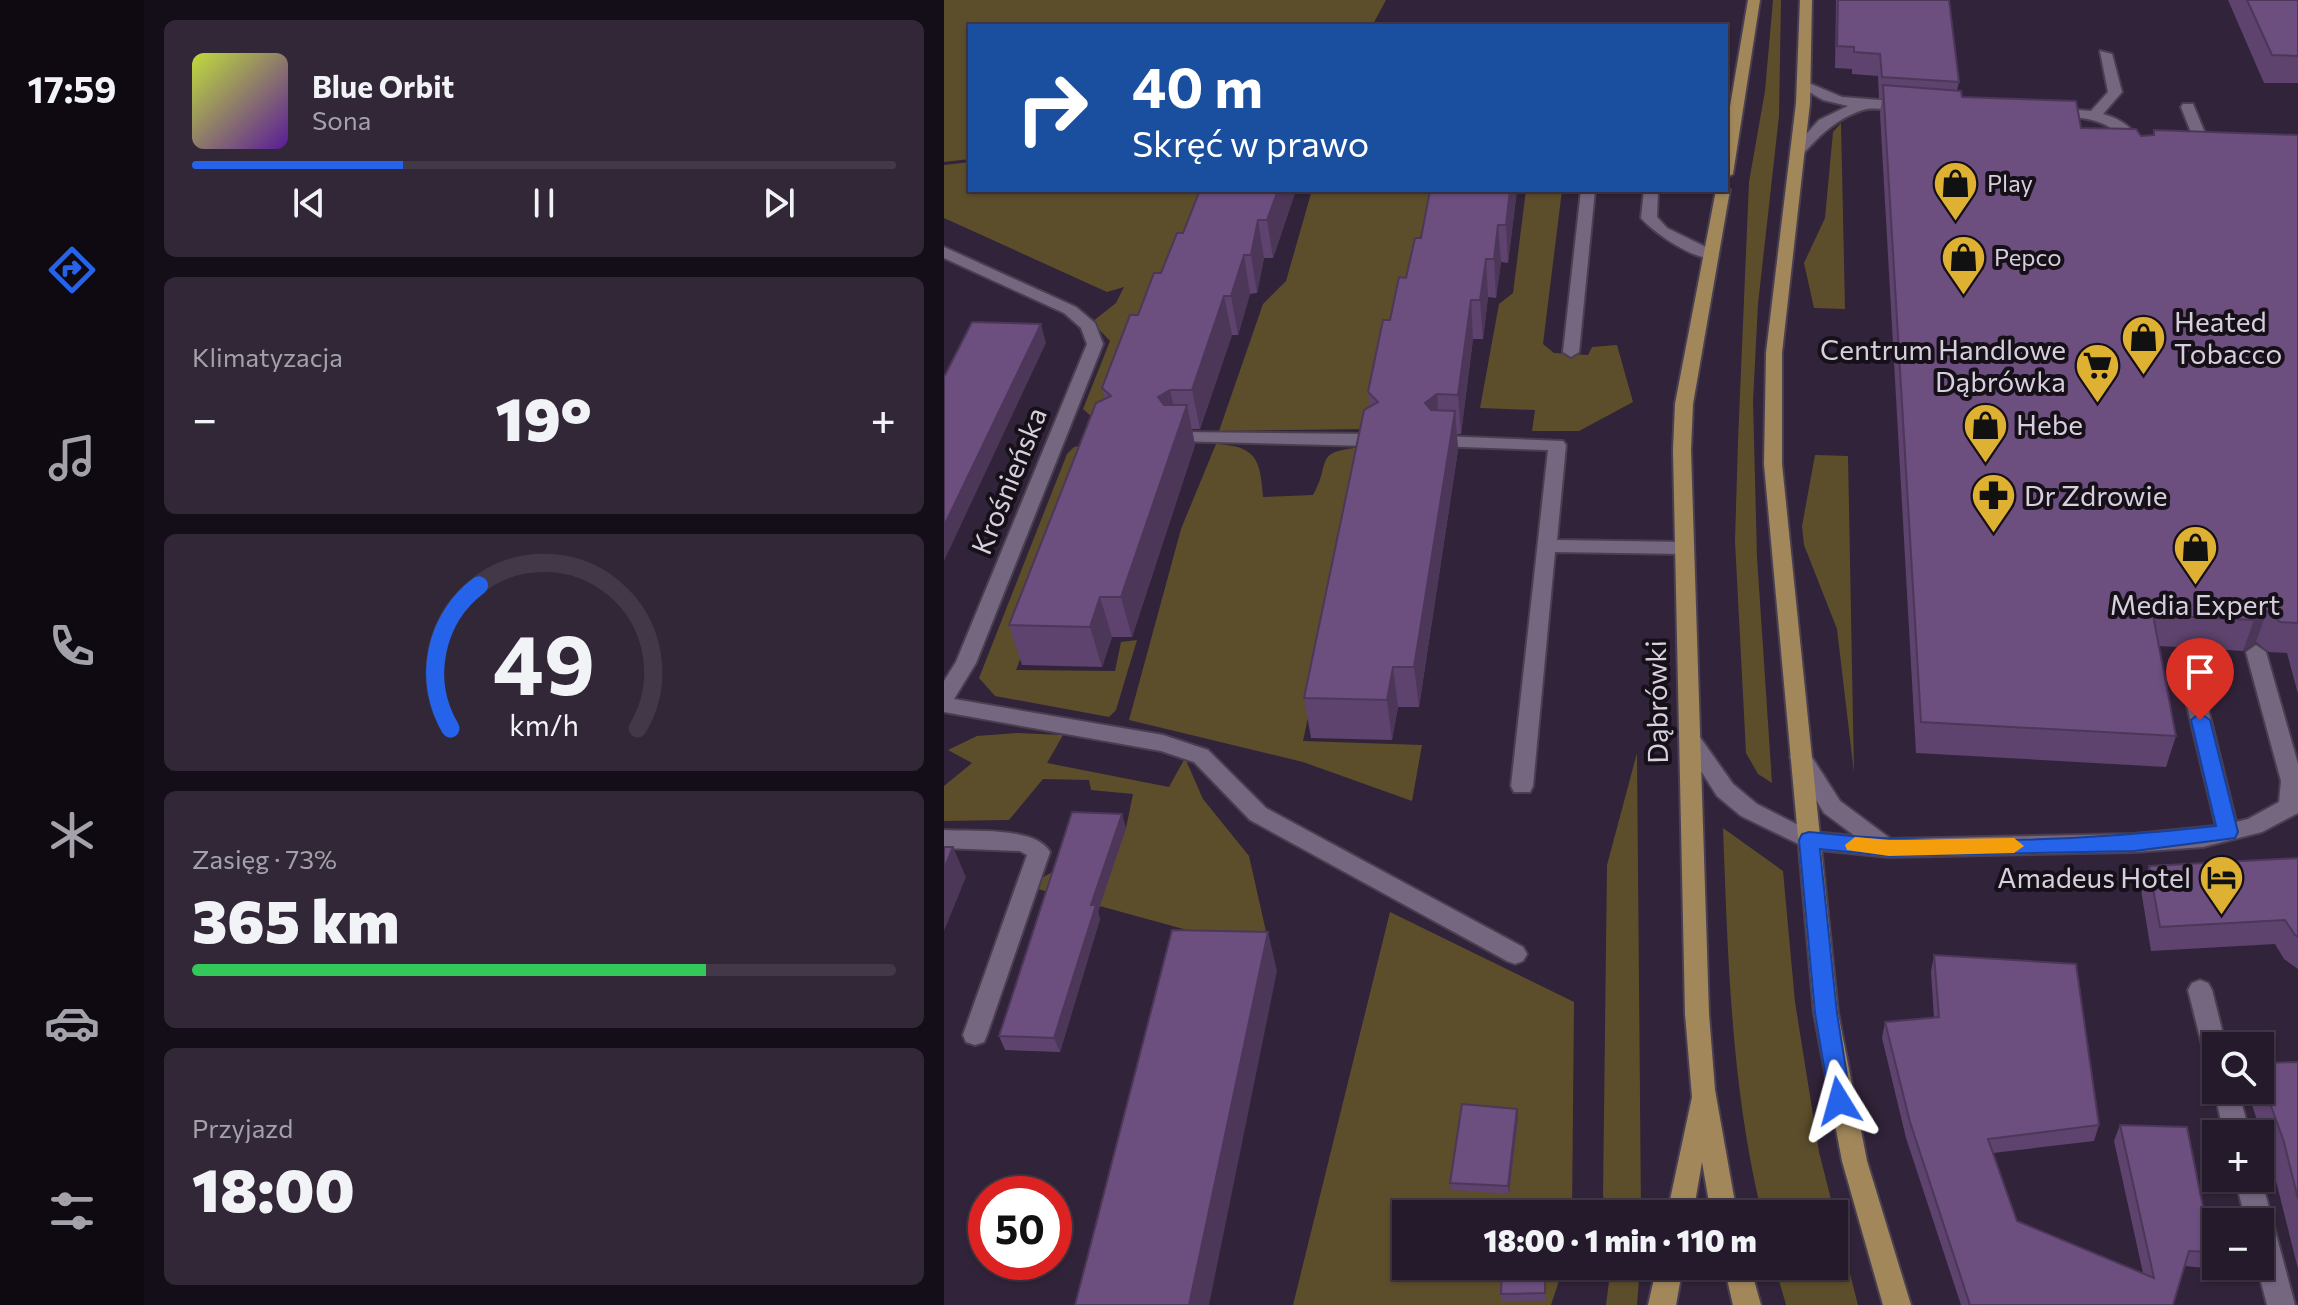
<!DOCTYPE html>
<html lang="pl">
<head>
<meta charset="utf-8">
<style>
	body { margin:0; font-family:Commissioner,sans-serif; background:#312737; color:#f1f3f6; height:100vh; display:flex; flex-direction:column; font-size:30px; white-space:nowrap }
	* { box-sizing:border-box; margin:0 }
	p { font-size:26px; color:#a3a1a9 }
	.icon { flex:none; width:44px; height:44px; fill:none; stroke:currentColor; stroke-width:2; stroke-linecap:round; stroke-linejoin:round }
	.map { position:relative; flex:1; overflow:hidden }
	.side { display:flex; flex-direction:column; gap:20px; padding:20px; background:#140e18; width:800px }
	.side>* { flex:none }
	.guide { position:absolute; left:24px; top:24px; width:760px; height:168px; border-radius:0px; box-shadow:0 2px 6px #0004,0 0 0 2px #423847; background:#1a4fa0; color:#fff; overflow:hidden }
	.fabs { position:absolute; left:1258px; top:1032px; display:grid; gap:16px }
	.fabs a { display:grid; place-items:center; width:72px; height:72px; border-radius:0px; background:#251a2b; box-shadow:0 2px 6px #0004,0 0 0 2px #423847; font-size:40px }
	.speed { position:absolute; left:24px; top:1176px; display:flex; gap:16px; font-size:40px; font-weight:700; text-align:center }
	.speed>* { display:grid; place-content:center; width:104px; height:104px; border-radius:50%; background:#251a2b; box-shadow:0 2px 6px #0004,0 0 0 2px #423847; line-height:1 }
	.speed .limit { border:12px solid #d22; background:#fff; color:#111 }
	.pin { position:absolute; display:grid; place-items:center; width:68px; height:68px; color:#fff; margin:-82px -34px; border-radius:50% 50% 50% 0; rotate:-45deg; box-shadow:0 0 8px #0007 }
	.pin .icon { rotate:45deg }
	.me { position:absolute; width:88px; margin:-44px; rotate:352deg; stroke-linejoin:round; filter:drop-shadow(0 0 6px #0008) }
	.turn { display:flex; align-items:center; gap:28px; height:168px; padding:0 32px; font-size:36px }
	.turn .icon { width:104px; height:104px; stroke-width:2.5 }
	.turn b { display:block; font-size:56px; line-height:68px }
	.big { font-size:60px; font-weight:800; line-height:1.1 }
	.side .tile { flex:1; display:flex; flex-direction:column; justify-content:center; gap:12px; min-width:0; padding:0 28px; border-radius:12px; background:#312737 }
	.side .dial { align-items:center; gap:0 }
	.dial svg { height:208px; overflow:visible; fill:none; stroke:#423847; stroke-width:7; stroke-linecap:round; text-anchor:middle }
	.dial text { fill:#f1f3f6; stroke:none }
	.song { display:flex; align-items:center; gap:24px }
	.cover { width:96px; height:96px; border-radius:12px; background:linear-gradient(135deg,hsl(70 70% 55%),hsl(270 70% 35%)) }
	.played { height:8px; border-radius:4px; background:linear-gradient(90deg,#2563eb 30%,#423847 30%) }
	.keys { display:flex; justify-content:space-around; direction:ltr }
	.heat { display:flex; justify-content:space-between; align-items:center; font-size:44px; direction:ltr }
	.charge { height:12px; border-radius:6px; background:linear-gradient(90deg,#34c759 73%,#423847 0) }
	.trip { position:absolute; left:448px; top:1200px; width:456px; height:80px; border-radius:0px; background:#251a2b; box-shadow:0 2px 6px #0004,0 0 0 2px #423847; font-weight:800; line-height:80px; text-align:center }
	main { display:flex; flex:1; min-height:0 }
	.dock { display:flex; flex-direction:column; width:144px; justify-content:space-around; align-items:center; background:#0f0a11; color:#a3a1a9 }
	.dock .icon { width:56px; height:56px }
	.dock .on { color:#2563eb }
	.dock b { font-size:36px; color:#f1f3f6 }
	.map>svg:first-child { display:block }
	.green { fill:#5c4e2b }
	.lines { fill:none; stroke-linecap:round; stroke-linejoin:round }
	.minor-casing { stroke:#4a3f51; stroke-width:4 }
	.major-casing { stroke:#4a3f51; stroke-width:4 }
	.minor { fill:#766780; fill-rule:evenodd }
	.major { fill:#a2875b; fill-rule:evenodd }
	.wall { fill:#5d436d }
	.shaded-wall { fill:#4c3759 }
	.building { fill:#6c4e7f; stroke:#4c3759; stroke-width:2 }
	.route { fill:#2563eb; stroke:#184099; stroke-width:2 }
	.slow { fill:#f59e0b }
	.labels { text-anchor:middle; stroke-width:8; stroke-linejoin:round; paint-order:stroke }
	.far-poi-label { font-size:24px; fill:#d7cfdd; stroke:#161019; text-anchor:start }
	.poi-label { font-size:28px; fill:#d7cfdd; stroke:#161019; text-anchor:start }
	.street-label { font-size:28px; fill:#d7cfdd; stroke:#161019 }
</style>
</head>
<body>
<main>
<nav class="dock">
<b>17:59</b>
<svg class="icon on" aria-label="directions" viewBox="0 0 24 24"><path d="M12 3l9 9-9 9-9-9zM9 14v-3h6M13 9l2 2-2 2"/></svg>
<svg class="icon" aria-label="music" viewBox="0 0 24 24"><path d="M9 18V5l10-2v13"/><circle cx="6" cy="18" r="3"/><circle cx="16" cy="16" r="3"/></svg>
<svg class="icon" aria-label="phone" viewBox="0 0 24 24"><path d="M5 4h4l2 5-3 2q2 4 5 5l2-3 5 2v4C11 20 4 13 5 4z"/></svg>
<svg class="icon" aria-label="climate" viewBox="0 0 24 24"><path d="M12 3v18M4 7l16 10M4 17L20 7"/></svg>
<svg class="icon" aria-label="car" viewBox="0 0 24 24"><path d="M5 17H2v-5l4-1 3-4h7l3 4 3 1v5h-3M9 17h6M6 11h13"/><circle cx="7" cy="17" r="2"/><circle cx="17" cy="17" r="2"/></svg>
<svg class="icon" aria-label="filters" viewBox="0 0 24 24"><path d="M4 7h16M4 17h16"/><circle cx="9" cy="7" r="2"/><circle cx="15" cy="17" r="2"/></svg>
</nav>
<section class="side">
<div class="tile">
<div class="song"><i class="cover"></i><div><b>Blue Orbit</b><p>Sona</p></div></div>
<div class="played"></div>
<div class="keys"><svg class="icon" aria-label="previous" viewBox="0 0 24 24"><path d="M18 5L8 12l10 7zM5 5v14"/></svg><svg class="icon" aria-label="pause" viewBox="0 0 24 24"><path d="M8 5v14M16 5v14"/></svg><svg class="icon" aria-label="next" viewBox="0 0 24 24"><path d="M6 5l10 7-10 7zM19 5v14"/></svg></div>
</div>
<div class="tile"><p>Klimatyzacja</p>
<div class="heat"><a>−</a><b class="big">19°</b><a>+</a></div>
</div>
<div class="tile dial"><svg viewBox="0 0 100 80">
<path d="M14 69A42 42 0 1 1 86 69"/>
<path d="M14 69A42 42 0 0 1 25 14" stroke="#2563eb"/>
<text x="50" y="56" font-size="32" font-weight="700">49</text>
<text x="50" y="72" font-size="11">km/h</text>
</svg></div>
<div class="tile"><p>Zasięg · 73%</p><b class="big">365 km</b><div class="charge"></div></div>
<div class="tile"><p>Przyjazd</p><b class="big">18:00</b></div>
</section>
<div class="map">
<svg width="1354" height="1305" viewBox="0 0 1354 1305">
	<rect width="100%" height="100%" fill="#312339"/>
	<!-- green -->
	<path class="green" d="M0,0H442L428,26H26V159L0,162Z
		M829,0H837L835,116L814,304L809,401L813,557L828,783L814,774L802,753L791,541L794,441L805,182L821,91Z
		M897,123L901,309L870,308L860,263L881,218L889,132Z
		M26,162V190H276L150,419L139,409L166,341L148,322L172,303L180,287L163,292L0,218V165Z
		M368,190H489L424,429L275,431L319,304L342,281Z
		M582,190H618L599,344L610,353L644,355L648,347L673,345L689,402L635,431H588L591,410L536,408L555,304L569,293Z
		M272,444C314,446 316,461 319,497L369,495C389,461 366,451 422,447L359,741L478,745L468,801L359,762L185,720L237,529Z
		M140,445L109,573L72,670L171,671L177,642L193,640L172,710L165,717L51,696L35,678L123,454L130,447Z
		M871,455L904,456L910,773L893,629L860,545L858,526Z
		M73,733L119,735L103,763L225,787L241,758L259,799L305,856L323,936V952L83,886L114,869L162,886L182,828L189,794L147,790L145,780L99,779L65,820L0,821V786L28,763L4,750L33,736Z
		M693,753L697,1214H665L659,1196L663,865Z
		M779,828L839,871L851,1002L875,1152L914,1305H842L831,1266H890V1214H818C787,1088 784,958 779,828Z
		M446,912L630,1002L628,1214H462V1266H620L607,1305H349Z
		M667,1266H696L693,1305H662Z"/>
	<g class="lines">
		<defs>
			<path id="minor" d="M1156,51L1168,54L1178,92L1159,114C1180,120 1192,130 1201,150L1199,153H1189C1174,127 1157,119 1127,117C1118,116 1110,117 1103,112L1110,108L1147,111L1164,92Z
				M860,81L898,97L962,102L969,106C956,116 935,105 919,110C893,118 876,135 858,155L853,156L846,152L875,120L904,106L879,100L853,85Z
				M1239,104H1249L1261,133L1279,135V141L1250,140L1237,107Z
				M637,190H651L635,352L627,357L619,352Z
				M700,190L714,191L713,217L723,228L772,252V258C752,262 710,233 697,218Z
				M0,247L132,307L151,323L159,344L32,663L10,699L219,735L264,750L322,808L579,947L583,954L579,961L571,964L563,961L306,820L250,762L217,751L0,712V681L12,662L143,344L137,328L120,313L0,258Z
				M235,432L427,434L436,440L427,446L229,441L226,437Z
				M497,436L619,441L622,445L613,540L741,542L750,548L741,554L611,552L589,786L586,792H570L567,786L604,450L491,446L488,442L491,438Z
				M1312,645L1322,652L1354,764V813L1318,832L1259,847L1190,852L945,857L865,849L797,816L773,796L736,738L739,733H753L789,784L813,804L868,832L911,836L880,813L846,757L850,751H864L896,801L947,839L1190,834L1272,826L1233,664L1243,657L1253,664L1292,822L1304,819L1335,802L1337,781L1302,652Z
				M0,830C27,832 92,826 106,852L43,1035L40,1042L31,1045L22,1042L19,1035L83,855L76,851L0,848Z
				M1256,980L1264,983L1268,990L1282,1046H1272V1064L1263,1060L1260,1053L1244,990L1248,983Z
				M1272,1085V1090H1294L1306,1134H1280L1270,1090Z
				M1316,1176L1317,1178L1351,1305H1323L1313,1266H1316V1222H1302L1291,1178Z"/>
			<path id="major" d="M804,0H816L789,174L782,178V130Z
				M856,0H868L866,103L838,353V464L894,1013L923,1161L967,1305H939L898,1161L870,1013L820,464L822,353L852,103Z
				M782,186L786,190L749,404L747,450L765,1014L771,1090L793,1214H767L758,1162L749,1214H723L748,1097L741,1014L729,450L731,404L772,190H782Z
				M713,1266H739L732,1305H704Z
				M780,1266H806L817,1305H789Z"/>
		</defs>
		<!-- minor casing -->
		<use href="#minor" class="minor-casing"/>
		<!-- major casing -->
		<use href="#major" class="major-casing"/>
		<!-- minor -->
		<use href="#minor" class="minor"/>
		<!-- major -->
		<use href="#major" class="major"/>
	</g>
	<!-- wall -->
	<path class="wall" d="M892,0H1005L1015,82L1013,90L1018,97L1137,128L1197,136L1354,135V694L1343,653L1325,652L1312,642L1299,651L1215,646L1232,736L1222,767L972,753L936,113L938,99H935L934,76L908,74V69L891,68Z
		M1284,0H1354V83H1320Z
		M256,190H352L329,258H320L313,293L306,294L294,335H288L256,429H248L251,445L188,637H168L158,667L78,665L65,625L161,399L158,388L194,315L239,233Z
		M573,190L564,263L557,262L552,298L544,297L539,339H529L517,434H513L514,450L475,707H454L448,740L367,738L360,698L426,407L424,392L446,320L477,238Z
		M182,828L154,912L156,919L116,1052L61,1050L55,1036Z
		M1354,858V969L1340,959L1331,944L1207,951L1197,890L1205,866Z
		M990,955L1155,1125L1150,1141L1049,1153L1073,1221L1199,1273L1170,1141L1176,1125L1268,1252L1261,1268L1241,1266L1229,1305H1017L962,1138L938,1038L941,1022L990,1018L987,972Z
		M1354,1062V1269L1328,1165L1303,1090H1316V1063Z
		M573,1109L574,1117L565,1194L507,1190L506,1183Z
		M602,1266L601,1301L557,1302V1294Z"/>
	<!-- shaded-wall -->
	<path class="shaded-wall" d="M334,190H352L329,258L323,220Z
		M566,190H573L564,263L562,225Z
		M314,220L320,258L313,293L307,255Z
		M554,225L557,262L552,298L550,259Z
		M300,255L306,294L294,335L287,296Z
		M542,259L544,297L539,339L536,300Z
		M280,296L288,335L256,429L248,390Z
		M527,300L529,339L517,434L514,395Z
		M97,324L102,343L0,561V526Z
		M226,390L235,429L243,405L251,445L188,637L177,597L214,397Z
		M493,394L496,433L481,403Z
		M511,411L514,450L475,707L470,667Z
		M156,597L168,637L158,667L146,627Z
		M1323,611L1312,642L1299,651L1310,620Z
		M449,667L454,707L448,740L443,700Z
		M178,814L182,828L154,912L156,919L116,1052L110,1038L147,905Z
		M9,847L22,877L0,931V869Z
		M324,932L333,971L265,1305H245Z
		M573,1109L574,1117L565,1194L564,1186Z"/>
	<!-- building -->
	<path class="building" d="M894,0H1005L1015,82L938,77L936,54L910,52V47L893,46Z
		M1303,0H1354V56L1328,55Z
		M939,85L1017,91L1018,97L1132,101L1137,128L1192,129L1197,136L1210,135V130L1354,135V623L1336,622L1323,611L1310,620L1209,615L1232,736L977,722Z
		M256,190H334L323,220H314L307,255H300L287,296H280L248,390H226L214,397L220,405H243L177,597H156L146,627L65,625L152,403L167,396L158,388L186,315H194L210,273H217L233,233H239Z
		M486,190H566L562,225H554L550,259H542L536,300H527L514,395L493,394L481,403L487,410L511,411L470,667H449L443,700L360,698L420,410L434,402L424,392L439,320H446L455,277L462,278L471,238H477Z
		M28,322L97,324L0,526V377Z
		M128,812L178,814L147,905H152L110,1038L55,1036Z
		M0,847H9L0,869Z
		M1354,858V937L1351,935L1341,920L1216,927L1205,866Z
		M228,930L324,932L245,1305H131Z
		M990,955L1132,964L1155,1125L1044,1139L1073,1221L1210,1278L1176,1125L1243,1127L1268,1252L1245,1251L1229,1305H1026L966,1122L941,1022L995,1017Z
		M1354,1062V1199L1340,1142L1316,1075V1063Z
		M518,1104L573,1109L564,1186L506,1183Z
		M558,1266H601V1293L557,1294Z"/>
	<!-- route -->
	<path class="route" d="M1256,713L1266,720L1294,832L1291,838L1190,851L945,856L876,849L893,1013L907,1101L903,1108L895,1111L887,1108L871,1013L855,840L858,834L865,832C1000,847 1138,841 1272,826L1247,720Z"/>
	<!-- slow -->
	<path class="slow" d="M911,837L945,840L1070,838L1080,846L1070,853L945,856L903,850L901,845Z"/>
	<!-- icons -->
	<defs>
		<symbol id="shop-pin" viewBox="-11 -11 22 30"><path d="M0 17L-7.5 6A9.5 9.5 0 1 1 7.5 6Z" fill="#deb133" stroke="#161019"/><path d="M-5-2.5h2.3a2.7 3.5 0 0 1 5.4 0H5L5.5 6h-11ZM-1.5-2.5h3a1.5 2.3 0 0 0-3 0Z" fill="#111"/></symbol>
		<symbol id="supermarket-pin" viewBox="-11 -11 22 30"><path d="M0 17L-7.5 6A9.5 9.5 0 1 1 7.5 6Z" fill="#deb133" stroke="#161019"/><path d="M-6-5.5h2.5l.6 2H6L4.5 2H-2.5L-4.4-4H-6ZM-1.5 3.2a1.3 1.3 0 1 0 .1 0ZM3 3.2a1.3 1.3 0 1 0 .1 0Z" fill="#111"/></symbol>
		<symbol id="pharmacy-pin" viewBox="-11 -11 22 30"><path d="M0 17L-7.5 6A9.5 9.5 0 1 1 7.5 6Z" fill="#deb133" stroke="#161019"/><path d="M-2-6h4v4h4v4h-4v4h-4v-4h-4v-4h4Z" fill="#111"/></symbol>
		<symbol id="hotel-pin" viewBox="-11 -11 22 30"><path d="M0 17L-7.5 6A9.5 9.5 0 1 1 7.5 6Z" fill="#deb133" stroke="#161019"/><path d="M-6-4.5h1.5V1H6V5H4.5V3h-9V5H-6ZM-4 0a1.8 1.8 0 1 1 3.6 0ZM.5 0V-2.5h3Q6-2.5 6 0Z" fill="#111"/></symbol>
	</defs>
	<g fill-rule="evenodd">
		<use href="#shop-pin" x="986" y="158" width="51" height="69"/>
		<use href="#shop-pin" x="994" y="232" width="51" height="69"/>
		<use href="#shop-pin" x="1174" y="312" width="51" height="69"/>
		<use href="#supermarket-pin" x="1128" y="340" width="51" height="69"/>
		<use href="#shop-pin" x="1016" y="400" width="51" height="69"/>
		<use href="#pharmacy-pin" x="1024" y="470" width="51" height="69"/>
		<use href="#shop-pin" x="1226" y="522" width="51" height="69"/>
		<use href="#hotel-pin" x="1252" y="852" width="51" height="69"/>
	</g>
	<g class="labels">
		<!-- far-poi labels -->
		<g class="far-poi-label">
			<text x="1043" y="192">Play</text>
			<text x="1050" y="266">Pepco</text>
		</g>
		<!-- poi labels -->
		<g class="poi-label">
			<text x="1230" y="332">Heated<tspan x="1230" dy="32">Tobacco</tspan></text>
			<text x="1122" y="360" text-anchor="end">Centrum Handlowe<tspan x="1122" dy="32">Dąbrówka</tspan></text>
			<text x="1072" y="435">Hebe</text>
			<text x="1080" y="506">Dr Zdrowie</text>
			<text x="1251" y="615" text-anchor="middle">Media Expert</text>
			<text x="1247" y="888" text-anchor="end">Amadeus Hotel</text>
		</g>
		<!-- street labels -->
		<g class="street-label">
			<text transform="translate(65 481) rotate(-68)" y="10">Krośnieńska</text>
			<text transform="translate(713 702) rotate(-91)" y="10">Dąbrówki</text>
		</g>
	</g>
</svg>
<div class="fabs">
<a><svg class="icon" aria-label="search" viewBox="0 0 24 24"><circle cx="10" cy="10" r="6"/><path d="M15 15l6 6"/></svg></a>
<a>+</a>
<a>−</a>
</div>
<div class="speed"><div class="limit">50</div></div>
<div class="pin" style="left:1256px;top:720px;background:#d93025"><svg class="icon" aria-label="arrive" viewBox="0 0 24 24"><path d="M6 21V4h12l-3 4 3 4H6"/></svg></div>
<svg class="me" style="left:895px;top:1101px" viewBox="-20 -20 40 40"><path d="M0-17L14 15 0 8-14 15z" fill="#2563eb" stroke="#fff" stroke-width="4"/></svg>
<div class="trip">18:00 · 1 min · 110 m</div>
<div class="guide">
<div class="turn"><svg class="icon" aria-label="right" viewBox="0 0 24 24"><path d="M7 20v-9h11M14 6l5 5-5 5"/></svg><div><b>40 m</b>Skręć w prawo</div></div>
</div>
</div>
</main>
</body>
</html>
